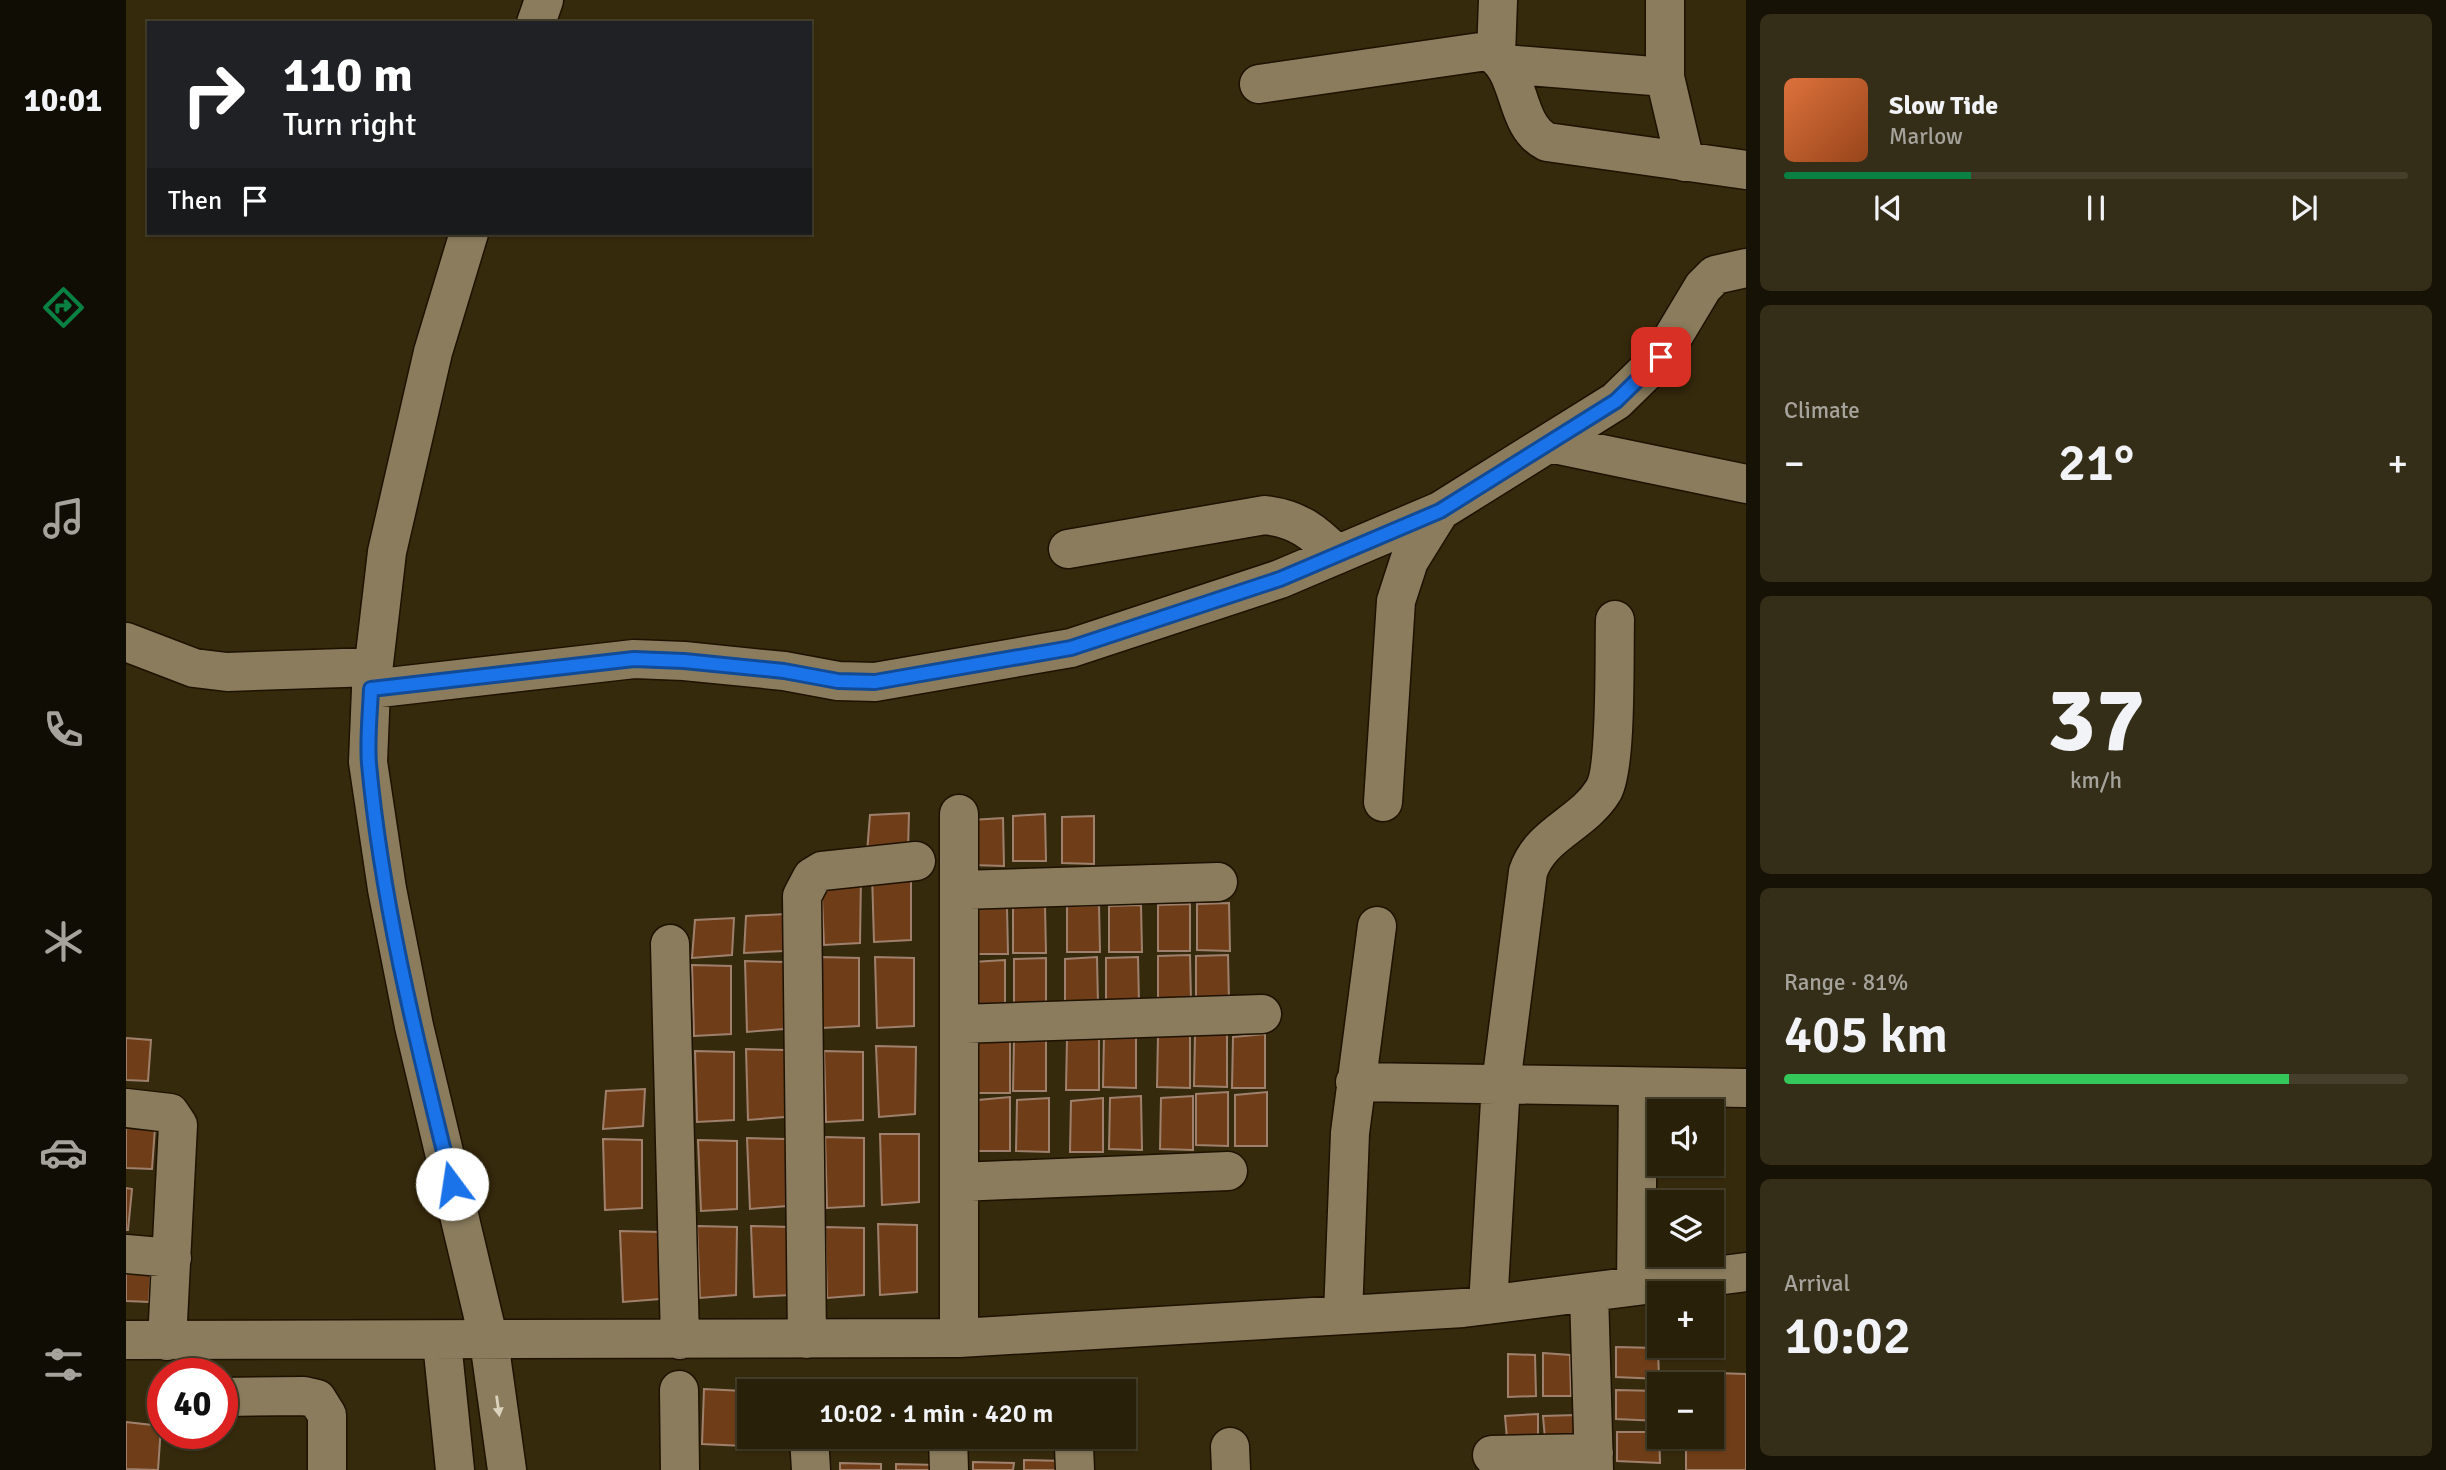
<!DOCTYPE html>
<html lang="en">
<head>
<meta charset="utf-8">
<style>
	body { margin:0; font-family:Signika,sans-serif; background:#342d17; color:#f1f3f6; height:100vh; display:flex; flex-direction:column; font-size:26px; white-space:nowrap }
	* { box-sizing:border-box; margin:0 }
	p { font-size:23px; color:#a5a39c }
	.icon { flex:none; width:38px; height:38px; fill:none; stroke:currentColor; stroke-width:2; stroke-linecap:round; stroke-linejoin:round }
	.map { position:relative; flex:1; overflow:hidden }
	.sheet { display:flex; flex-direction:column; gap:14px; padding:14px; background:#161205; width:700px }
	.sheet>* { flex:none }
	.guide { position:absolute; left:21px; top:21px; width:665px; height:214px; border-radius:0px; box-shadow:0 2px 5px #0004,0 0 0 2px #443e2a; background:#202124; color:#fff; overflow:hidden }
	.tools { position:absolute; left:1521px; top:1099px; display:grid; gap:14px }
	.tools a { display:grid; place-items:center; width:77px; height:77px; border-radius:0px; background:#282009; box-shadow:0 2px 5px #0004,0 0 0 2px #443e2a; font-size:35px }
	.speed { position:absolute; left:21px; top:1358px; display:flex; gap:14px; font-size:35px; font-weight:700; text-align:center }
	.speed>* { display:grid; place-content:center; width:91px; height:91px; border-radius:50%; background:#282009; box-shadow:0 2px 5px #0004,0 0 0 2px #443e2a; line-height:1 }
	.speed .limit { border:10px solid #d22; background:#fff; color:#111 }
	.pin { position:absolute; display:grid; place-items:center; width:60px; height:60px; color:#fff; margin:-30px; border-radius:14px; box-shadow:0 4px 10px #0006 }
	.me { position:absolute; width:77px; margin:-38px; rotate:346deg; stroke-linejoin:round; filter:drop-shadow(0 0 5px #0008) }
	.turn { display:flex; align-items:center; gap:24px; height:147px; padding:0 21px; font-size:32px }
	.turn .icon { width:91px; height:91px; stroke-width:2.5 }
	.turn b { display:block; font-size:49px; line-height:60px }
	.then { display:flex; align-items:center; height:66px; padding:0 21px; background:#0003; gap:14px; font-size:26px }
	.big { font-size:52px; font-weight:600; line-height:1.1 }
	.sheet .widget { flex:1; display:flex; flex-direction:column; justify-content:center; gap:10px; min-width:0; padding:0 24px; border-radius:10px; background:#342d17 }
	.sheet .dial { align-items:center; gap:0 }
	.dial b { font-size:91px; line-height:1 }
	.song { display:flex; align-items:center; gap:21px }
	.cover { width:84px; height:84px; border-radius:10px; background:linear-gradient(135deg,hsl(20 70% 55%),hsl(20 70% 35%)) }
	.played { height:7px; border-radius:4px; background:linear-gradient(90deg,#0b8043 30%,#443e2a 30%) }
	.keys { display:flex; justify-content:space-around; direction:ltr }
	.heat { display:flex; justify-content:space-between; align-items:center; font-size:38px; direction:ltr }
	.charge { height:10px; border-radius:5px; background:linear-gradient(90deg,#34c759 81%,#443e2a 0) }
	.trip { position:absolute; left:611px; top:1379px; width:399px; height:70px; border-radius:0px; background:#282009; box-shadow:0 2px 5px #0004,0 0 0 2px #443e2a; font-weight:600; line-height:70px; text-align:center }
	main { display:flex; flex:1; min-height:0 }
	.tab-bar { display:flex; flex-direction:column; width:126px; justify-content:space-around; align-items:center; background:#100d04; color:#a5a39c }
	.tab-bar .icon { width:49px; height:49px }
	.tab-bar .on { color:#0b8043 }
	.tab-bar b { font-size:32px; color:#f1f3f6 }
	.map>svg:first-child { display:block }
	.building { fill:#6f3e18; stroke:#9f806c; stroke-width:2 }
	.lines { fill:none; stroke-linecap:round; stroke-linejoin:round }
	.minor-casing { stroke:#1e1200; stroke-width:41 }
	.minor { stroke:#8a7c5d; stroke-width:38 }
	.oneway { fill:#dcd3be }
	.route-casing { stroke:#114b97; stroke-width:18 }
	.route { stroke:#1a73e8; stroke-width:12 }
</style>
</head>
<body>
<main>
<nav class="tab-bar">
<b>10:01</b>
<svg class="icon on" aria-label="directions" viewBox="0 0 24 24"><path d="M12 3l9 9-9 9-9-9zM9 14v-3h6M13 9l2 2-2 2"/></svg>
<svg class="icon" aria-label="music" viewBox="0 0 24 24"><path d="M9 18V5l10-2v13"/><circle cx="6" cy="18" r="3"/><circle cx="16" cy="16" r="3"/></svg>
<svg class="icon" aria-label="phone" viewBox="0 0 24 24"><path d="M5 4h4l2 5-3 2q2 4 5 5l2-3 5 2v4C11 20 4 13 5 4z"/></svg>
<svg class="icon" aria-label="climate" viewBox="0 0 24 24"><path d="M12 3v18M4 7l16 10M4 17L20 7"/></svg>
<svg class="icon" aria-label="car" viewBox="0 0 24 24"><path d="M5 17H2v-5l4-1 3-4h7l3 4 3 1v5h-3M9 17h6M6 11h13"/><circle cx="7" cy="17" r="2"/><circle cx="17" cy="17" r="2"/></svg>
<svg class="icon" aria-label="filters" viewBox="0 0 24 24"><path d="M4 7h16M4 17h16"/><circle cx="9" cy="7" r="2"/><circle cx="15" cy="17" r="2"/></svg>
</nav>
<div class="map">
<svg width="1620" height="1470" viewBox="0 0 1620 1470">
	<rect width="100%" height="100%" fill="#362a0c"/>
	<!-- building -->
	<path class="building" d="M783,813L782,851L741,853L744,815Z
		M919,814L920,861H887V816Z
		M968,816V864L936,863V817Z
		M877,818L878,866L845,865V820Z
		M785,872V940L748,942L746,873Z
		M735,875L734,943L698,945L695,876Z
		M1103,903L1104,951L1071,950V904Z
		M1064,904V951H1032V905Z
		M973,905L974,952H941V906Z
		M1015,905L1016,952H983V906Z
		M919,906L920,953H887V907Z
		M881,907L882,954H849V908Z
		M660,914L658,951L618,953L620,916Z
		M608,918L606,955L566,958L569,920Z
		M1064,955L1065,1002H1032V956Z
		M1102,955L1103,1002H1070V956Z
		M694,957L733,958V1026L696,1028Z
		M749,957L788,958V1026L751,1028Z
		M971,957L972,1005L939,1004V959Z
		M1012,957L1013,1004H980V958Z
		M920,958V1005L888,1004V959Z
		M879,960V1008L847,1007V962Z
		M619,961L658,962V1029L621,1032Z
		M566,965L605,966V1034L568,1036Z
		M1101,1033V1087L1068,1086L1069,1035Z
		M1010,1034V1088L977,1087L978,1036Z
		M1064,1034V1088L1031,1087L1032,1036Z
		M1139,1034V1088H1106L1107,1037Z
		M973,1036V1090H940L941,1038Z
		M0,1038L25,1040L22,1081L0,1080Z
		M920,1038V1091H887L888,1040Z
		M884,1040V1093H852V1042Z
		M750,1046L790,1047L789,1114L753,1117Z
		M620,1049L659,1050V1117L622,1120Z
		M569,1051L608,1052V1120L571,1122Z
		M698,1051L737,1052V1120L700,1122Z
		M519,1089L517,1126L477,1129L480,1091Z
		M1102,1092V1146L1070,1145V1094Z
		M1141,1092V1146H1109V1095Z
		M1015,1096L1016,1150L983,1149L984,1098Z
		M1067,1096V1150L1034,1149L1035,1098Z
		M884,1097V1151H851L852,1100Z
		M923,1098V1152L890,1151L891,1100Z
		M977,1098V1152H944L945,1101Z
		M0,1126L29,1128L26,1169L0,1168Z
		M754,1134H793V1202L756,1205Z
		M699,1137L738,1138V1206L701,1208Z
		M621,1138L660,1139L661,1206L624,1209Z
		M477,1139L516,1140V1208L479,1210Z
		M572,1140L611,1141V1209L575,1211Z
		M0,1188L6,1189L2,1230H0Z
		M752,1224L791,1225V1292L754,1295Z
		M571,1226L611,1227L610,1295L574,1298Z
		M625,1226L665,1227L664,1295L628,1297Z
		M699,1227L738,1228V1295L701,1298Z
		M494,1231L534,1232V1299L497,1302Z
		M0,1268L25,1271L23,1302L0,1301Z
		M1490,1347L1532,1348L1533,1379L1490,1377Z
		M1417,1353L1444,1355L1445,1396H1417Z
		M1382,1354L1409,1355L1410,1396L1382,1397Z
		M1561,1372L1620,1374V1470H1560V1437H1586V1384H1561Z
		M895,1384L936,1385V1391H895Z
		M629,1386L670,1387V1391H629Z
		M842,1386L882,1387V1391H842Z
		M768,1387L809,1388L808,1391H768Z
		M578,1389L618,1391V1446L576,1444Z
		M1490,1390L1533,1391V1421L1490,1419Z
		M1412,1414V1449L1382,1450L1379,1416Z
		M1450,1415V1449L1420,1450L1417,1416Z
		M0,1422L35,1426L32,1470L0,1469Z
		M1491,1432H1533L1534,1463L1491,1461Z
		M627,1437H669V1443L627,1440Z
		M710,1437H752V1446L710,1443Z
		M766,1437H808V1444L766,1441Z
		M840,1437H882V1443L840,1440Z
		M898,1460L939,1461V1470H898Z
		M847,1462L888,1463L887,1470H847Z
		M714,1463L755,1464V1470H714Z
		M770,1464L811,1465V1470H770Z"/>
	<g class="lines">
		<defs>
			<path id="minor" d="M1539,0V77L1559,162
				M410,23L418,0
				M1370,55L1372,0
				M1378,64L1539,77
				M1133,84L1361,51C1397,66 1386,125 1421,142L1620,170
				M343,233L307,352L261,552L245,689L242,762L261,889L288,1026L363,1341L381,1470
				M1423,443L1620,484
				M942,549L1139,515C1172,519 1188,532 1211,555
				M0,642L68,668L101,672L247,667
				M245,689L508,659L558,661L658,671L712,681L749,682L945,648L1154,579L1314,511L1490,401L1535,357L1577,287L1589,275L1620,268
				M1257,802L1270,601L1283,561L1314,511
				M835,890L1092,882
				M544,944L554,1340
				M833,1024L1136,1014
				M1229,1082L1620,1088
				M0,1108L44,1113L52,1125L41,1341
				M833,1182L1102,1171
				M0,1254L46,1258
				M1510,1286L1512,1087
				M1463,1292L1468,1470
				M1362,1305L1375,1084L1402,872C1414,834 1457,824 1477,791C1491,770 1488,653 1489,620
				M1217,1315L1224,1133L1251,926
				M833,1338V814
				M681,1339L676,896L686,877L696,871L790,861
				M0,1340L833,1338L1337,1308L1620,1272
				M316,1342L329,1470
				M553,1390L554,1470
				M96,1397L178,1396L191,1399L201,1415V1470
				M683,1437L685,1470
				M822,1437L823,1470
				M948,1447L949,1470
				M1104,1447L1105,1470
				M1366,1455L1468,1453"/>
		</defs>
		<!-- minor casing -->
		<use href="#minor" class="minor-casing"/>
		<!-- minor -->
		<use href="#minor" class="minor"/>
	</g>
	<!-- one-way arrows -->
	<defs><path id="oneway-solid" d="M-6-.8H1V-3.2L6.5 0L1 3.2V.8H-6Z" transform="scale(1.75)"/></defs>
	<use class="oneway" href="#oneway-solid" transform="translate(372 1406) rotate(82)"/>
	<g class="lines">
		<defs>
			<path id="route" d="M326,1184C292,1046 256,906 243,764C241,740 244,714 245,689L508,659L558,661L658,671L712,681L749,682L945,648L1154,579L1314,511L1490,401L1535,357"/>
		</defs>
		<!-- route casing -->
		<use href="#route" class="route-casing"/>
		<!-- route -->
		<use href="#route" class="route"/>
	</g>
</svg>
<div class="tools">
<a><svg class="icon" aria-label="sound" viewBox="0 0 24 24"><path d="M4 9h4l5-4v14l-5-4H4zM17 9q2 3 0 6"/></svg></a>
<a><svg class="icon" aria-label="layers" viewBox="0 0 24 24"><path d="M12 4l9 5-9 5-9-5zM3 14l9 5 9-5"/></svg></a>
<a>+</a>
<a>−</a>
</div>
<div class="speed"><div class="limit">40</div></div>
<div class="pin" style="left:1535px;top:357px;background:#d93025"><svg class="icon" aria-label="arrive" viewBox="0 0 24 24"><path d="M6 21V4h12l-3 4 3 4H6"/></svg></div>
<svg class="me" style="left:326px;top:1184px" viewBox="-20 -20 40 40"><circle r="19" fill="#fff"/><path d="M0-13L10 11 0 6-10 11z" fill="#1a73e8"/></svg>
<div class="trip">10:02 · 1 min · 420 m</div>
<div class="guide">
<div class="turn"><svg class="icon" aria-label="right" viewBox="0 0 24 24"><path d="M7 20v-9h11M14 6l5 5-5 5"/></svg><div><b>110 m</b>Turn right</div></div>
<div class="then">Then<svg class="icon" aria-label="arrive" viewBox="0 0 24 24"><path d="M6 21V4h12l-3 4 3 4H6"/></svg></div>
</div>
</div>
<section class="sheet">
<div class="widget">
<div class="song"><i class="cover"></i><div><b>Slow Tide</b><p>Marlow</p></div></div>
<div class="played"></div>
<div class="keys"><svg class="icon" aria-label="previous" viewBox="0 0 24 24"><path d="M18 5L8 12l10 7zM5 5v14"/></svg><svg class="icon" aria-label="pause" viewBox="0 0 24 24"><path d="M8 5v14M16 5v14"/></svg><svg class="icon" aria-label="next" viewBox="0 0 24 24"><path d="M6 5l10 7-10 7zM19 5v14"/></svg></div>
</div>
<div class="widget"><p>Climate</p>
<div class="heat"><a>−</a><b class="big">21°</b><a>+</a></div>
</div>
<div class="widget dial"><b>37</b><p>km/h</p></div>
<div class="widget"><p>Range · 81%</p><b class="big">405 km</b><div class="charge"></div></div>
<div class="widget"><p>Arrival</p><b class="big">10:02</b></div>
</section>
</main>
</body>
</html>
